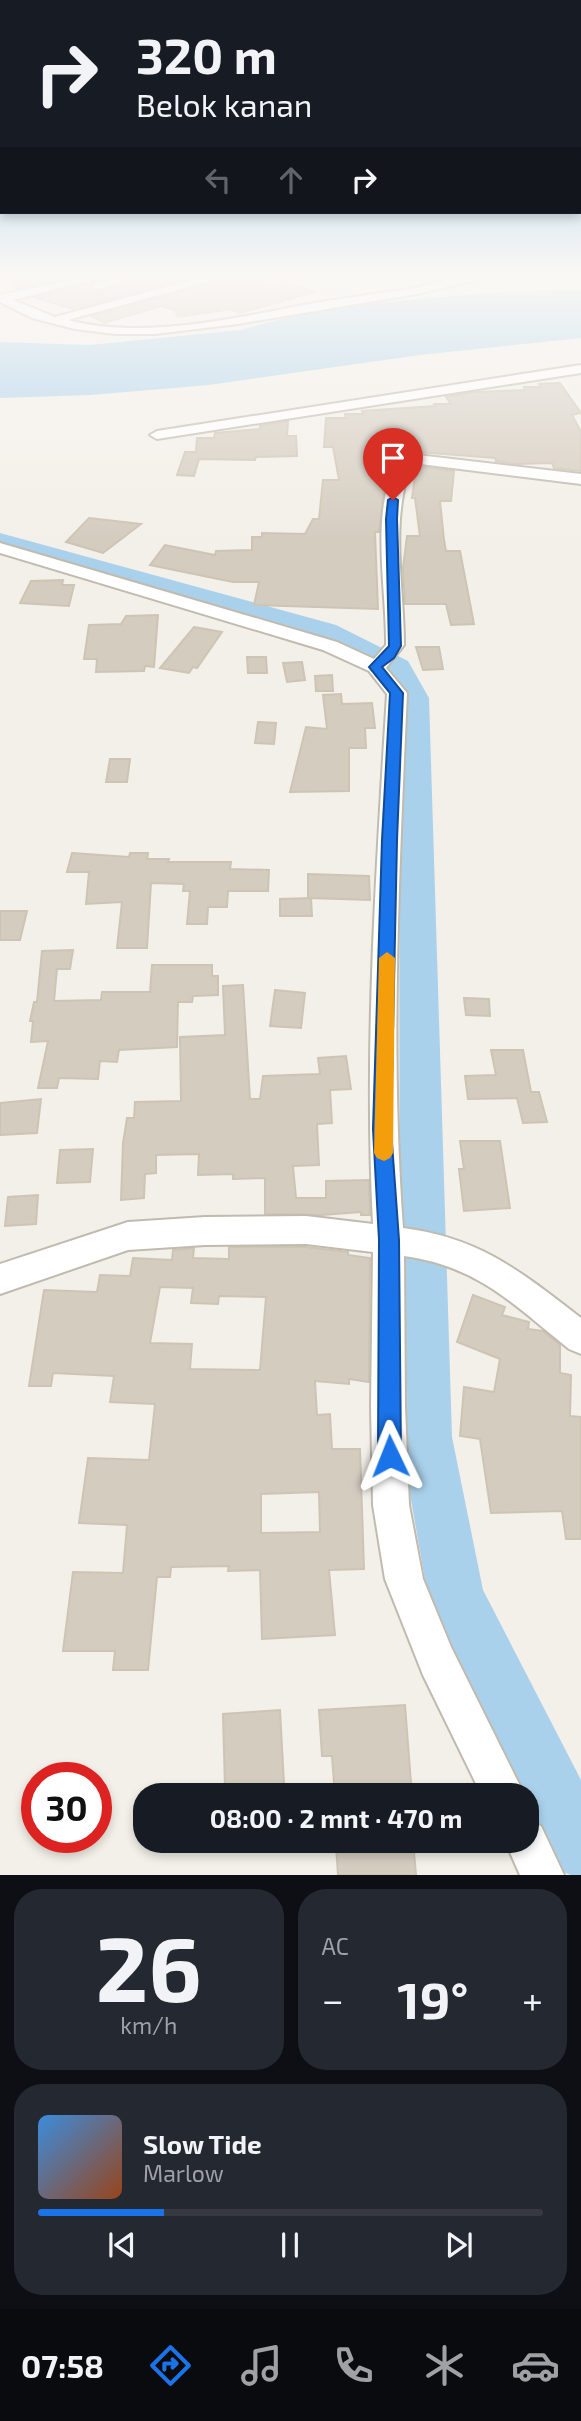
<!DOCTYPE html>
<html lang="id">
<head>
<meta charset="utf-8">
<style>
	body { margin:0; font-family:"Exo 2",sans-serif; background:#242831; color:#f1f3f6; height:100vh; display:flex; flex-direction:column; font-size:26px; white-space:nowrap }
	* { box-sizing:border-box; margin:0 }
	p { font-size:23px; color:#9ea1a6 }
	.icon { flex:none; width:38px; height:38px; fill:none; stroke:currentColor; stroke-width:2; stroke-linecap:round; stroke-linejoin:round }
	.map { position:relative; height:1875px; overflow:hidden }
	.drawer { display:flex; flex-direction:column; gap:14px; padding:14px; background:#0d0f14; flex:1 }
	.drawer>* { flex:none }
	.hud { position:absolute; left:0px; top:0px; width:581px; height:214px; box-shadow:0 4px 10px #0003; background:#171b24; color:#f1f3f6; overflow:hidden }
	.speed { position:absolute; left:21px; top:1762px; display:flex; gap:14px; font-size:35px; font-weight:700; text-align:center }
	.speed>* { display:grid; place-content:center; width:91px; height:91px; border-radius:50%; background:#171b24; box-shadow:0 4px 10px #0003; line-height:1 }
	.speed .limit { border:10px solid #d22; background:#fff; color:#111 }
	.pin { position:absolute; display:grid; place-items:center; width:60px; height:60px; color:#fff; margin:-72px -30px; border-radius:50% 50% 50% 0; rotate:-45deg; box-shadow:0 0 7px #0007 }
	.pin .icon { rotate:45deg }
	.me { position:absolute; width:77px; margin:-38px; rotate:358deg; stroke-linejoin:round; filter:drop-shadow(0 0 5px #0008) }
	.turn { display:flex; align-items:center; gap:24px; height:147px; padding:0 21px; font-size:32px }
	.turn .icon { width:91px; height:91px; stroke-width:2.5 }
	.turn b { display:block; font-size:49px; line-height:60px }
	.lanes { display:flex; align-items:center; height:66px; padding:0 21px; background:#0003; justify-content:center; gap:35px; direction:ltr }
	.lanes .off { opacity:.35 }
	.big { font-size:52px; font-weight:700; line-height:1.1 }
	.drawer .widget { flex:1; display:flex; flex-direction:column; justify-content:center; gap:10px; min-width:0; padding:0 24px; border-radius:28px; background:#242831 }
	.drawer .dial { align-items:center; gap:0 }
	.dial b { font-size:91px; line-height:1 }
	.song { display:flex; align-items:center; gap:21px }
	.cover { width:84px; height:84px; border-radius:10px; background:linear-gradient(135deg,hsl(210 70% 55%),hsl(20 70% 35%)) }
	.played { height:7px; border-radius:4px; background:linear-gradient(90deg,#1a73e8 25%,#363941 25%) }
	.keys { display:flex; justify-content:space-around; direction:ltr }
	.heat { display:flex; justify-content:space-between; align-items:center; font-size:38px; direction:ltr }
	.drawer .tiles { flex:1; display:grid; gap:14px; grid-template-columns:1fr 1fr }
	.widget:last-child { grid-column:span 2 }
	.trip { position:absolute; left:133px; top:1783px; width:406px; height:70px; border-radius:28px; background:#171b24; box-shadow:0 4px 10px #0003; font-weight:700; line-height:70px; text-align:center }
	.tabs { display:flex; height:112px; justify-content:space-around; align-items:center; background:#090b0e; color:#9ea1a6 }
	.tabs .icon { width:49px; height:49px }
	.tabs .active { color:#1a73e8 }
	.tabs b { font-size:32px; color:#f1f3f6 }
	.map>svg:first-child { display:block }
	.water { fill:#aad1eb }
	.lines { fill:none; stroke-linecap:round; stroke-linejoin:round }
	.river { fill:#aad1eb; fill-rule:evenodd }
	.building { fill:#d4ccbf; stroke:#cec4b3; stroke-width:2; fill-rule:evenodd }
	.street-casing { stroke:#c1bbaf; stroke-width:4 }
	.street { fill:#fff; fill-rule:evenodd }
	.route { fill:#1a73e8; stroke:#114b97; stroke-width:2 }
	.slow { fill:#f59e0b }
</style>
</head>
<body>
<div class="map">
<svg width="581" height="1875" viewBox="0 0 581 1875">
	<rect width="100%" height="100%" fill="#f3f0e9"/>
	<!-- water -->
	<path class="water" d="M581,290V338L420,355L209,385L91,395L0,398V342L90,345L240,330L327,307L500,292Z"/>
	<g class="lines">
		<!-- river -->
		<path class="river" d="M0,533L336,625L408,661L429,698L452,1437L483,1590L581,1780V1875H571L558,1870L527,1805V1796H522L428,1597L400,1437L399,698L386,672L316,637L0,548Z"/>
	</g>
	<!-- building -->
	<path class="building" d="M6,277H71L17,289Z
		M102,277H111L91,283V288L99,292L136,281L138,277H191L73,309L33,297L100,281Z
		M218,277H241L274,286L285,282L315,292L240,313L231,309L178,317L175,310L161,306L104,323L92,316L215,283Z
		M560,383L581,413L572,415L581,432V471L554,468L552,463L516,464L496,461L495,458L418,452L397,460L395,463H381L384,491L379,532H375L378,609L254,605L259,582H233L150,565L165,545L215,555L216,551L252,550V537H262V533L305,534L313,519H319L323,480H339L333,447H324L326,418H346L345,414H363L362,411L435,406L434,404H451L446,397L475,392L525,390L524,387H541L539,384Z
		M288,421L287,436H296L297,456L256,457L255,460L199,459L194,476L177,475L185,452H196L197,438H214L215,433L260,429V426Z
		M420,467L454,471L451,501H440L444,540L446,551H460L474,624L451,625L446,604H405L403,568L407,536H420L415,498H412L416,468Z
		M89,518L141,524L103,553L66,542Z
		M63,580L62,585H74L69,606L20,603L31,581Z
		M158,615L154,667L145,666L144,671L96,672L97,659H84L89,625L121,624L126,616Z
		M194,627L222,632L197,668L193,667L189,673L160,668Z
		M416,647H439L443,669L423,670Z
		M247,657H266L267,673H248Z
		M302,662L305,680L287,682L283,663Z
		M332,675L333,691H316L315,676Z
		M341,694L342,704L372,703L375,728H365L366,748H349V791L290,792L306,727L327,729L323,695Z
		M258,722L276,723L274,744L255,743Z
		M110,759H130L127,782H106Z
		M72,853L129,857L130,853H148L147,859H169L168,862H231L230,869L269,870L268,891H228L227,907H208L207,924H187L190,891H183L184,884L151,883L147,948H117L122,902L86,904L89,872H67Z
		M308,874L369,876L370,900L308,898Z
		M311,898L312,916H280V899Z
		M0,911H27L20,940H0Z
		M73,950L70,969H57L54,1001L101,1000L102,992H150L152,965H212V976H218V995L193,996L192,1002H178L177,1047L119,1050L117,1062L100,1061L98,1079L59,1078L57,1088H38L48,1041L31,1042L33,1021H30L34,1002H37L42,951Z
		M243,985L250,1099H260L263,1076L320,1074L318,1058L346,1056L351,1089L330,1090L332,1123L317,1124L319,1165L293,1166L296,1198H326V1181L369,1180L370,1215H361V1212L322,1215L265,1214V1178L233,1179V1174L198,1175L199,1154L156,1155V1173L145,1174L144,1198L121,1200L123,1143L127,1118H134L135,1102L181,1101L180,1037L225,1035L223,986Z
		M275,990L305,993L301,1028L270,1026Z
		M464,998L489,999L490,1016L466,1015Z
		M491,1050H523L531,1092H539L547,1122L523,1123L517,1098L468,1099L465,1076L496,1075Z
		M41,1099L37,1133L0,1135V1103Z
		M460,1141H500L510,1208L464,1211L459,1169H464Z
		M93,1149L90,1182L57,1183L60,1150Z
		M38,1195L36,1224L5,1226L8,1197Z
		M229,1247H306L348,1252V1255L370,1258L369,1382L349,1379V1384L315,1381L317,1415L330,1414L332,1449H360L364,1569L329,1570L335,1635L262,1639L260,1570L228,1571L229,1566L171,1567L170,1577H157L148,1670H113L115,1651H63L73,1572L123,1573L127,1525L79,1523L88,1458L149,1460L155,1404L110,1402L114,1376L53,1373L51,1386H29L44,1290L97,1292L100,1275L130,1276L133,1258L172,1260L173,1250L194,1248L193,1258L229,1259ZM160,1287L193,1288L191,1303L218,1304L219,1296L266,1297L260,1370L190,1369L192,1344L150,1343ZM319,1492L320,1532L261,1533V1494Z
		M473,1295L505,1307L502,1315L529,1322L528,1329L543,1331L560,1345V1373L571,1375L570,1416L581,1417V1539H566L562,1511L491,1513L480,1439L460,1436L464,1387L494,1392L500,1359L457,1342Z
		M405,1705L412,1796H335L332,1756H322L319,1710Z
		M280,1710L284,1784L225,1789L223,1714Z
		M413,1841L416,1875H338L336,1845Z"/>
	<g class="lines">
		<defs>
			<path id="street" d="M81,278H99L13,300L55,317L199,278H215L214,280L68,320C142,340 235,318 309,304C344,298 380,293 416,288L443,280L484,278L417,294L238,324L155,334H115L75,329L32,318L0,302V295Z
				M118,278H135L98,289L92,286Z
				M581,365V373L157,439L150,435L157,431Z
				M418,455L581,474V484L420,464L410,468C390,525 404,586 404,645L386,668L407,693C399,871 390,1050 403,1228C481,1238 521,1272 581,1318V1354L569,1349C514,1305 478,1266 404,1256L405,1407L409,1505L423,1579L451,1647L525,1796H482L423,1675L385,1579L373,1505L371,1407L373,1252L306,1244L205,1245L128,1250L0,1294V1264L128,1222L205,1217L306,1216L373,1224C364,1048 376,870 387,694L369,671L323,650L0,553V543L337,642L374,659L386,645C387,590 369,510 398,462Z
				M527,1820L541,1826L564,1875H520L505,1841H527Z"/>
		</defs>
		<!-- street casing -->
		<use href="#street" class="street-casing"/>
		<!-- street -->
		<use href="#street" class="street"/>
	</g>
	<!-- sky -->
	<linearGradient id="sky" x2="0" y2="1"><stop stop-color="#8fc0e9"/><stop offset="0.51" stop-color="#faf8f5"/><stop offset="1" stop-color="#faf8f5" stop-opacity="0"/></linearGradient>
	<rect width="581" height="540" fill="url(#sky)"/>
	<!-- route -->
	<path class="route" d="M393,497L398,500L397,519L401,646L394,658L382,667L403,693L397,840L391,1129L399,1240L401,1456L398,1464L390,1468L382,1464L378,1456L379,1240L373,1129L382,840L390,693L369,667L389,646L386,519L388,500Z"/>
	<!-- slow -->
	<path class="slow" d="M387,952L395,958L393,1153L390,1158L384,1161L377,1158L374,1153L379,958Z"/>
</svg>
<div class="speed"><div class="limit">30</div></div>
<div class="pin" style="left:393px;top:500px;background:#d93025"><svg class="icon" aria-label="arrive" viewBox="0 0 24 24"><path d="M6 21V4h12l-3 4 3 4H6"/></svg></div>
<svg class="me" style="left:390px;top:1456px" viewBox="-20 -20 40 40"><path d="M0-17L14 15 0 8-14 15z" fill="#1a73e8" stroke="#fff" stroke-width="4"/></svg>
<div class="trip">08:00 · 2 mnt · 470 m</div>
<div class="hud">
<div class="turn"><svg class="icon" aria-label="right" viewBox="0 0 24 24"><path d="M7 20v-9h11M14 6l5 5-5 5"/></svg><div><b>320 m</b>Belok kanan</div></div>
<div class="lanes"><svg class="icon off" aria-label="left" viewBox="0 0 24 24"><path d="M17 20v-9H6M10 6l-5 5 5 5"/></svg><svg class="icon off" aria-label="ahead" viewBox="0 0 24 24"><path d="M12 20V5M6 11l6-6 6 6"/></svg><svg class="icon" aria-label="right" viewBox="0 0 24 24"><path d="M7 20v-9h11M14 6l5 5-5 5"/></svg></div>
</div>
</div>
<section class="drawer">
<div class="tiles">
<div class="widget dial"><b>26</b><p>km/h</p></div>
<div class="widget"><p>AC</p>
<div class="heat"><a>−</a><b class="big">19°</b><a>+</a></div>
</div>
<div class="widget">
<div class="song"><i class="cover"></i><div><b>Slow Tide</b><p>Marlow</p></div></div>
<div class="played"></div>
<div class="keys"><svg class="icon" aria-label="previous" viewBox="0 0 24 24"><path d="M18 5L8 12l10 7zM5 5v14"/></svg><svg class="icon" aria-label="pause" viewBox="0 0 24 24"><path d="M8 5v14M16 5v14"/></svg><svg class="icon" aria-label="next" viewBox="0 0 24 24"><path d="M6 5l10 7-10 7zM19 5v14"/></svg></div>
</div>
</div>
</section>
<nav class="tabs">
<b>07:58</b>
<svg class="icon active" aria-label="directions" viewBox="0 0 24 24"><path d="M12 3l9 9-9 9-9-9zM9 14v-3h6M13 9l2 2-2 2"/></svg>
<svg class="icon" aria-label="music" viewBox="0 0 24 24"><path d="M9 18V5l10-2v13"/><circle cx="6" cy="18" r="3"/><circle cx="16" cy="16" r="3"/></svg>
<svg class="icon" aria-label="phone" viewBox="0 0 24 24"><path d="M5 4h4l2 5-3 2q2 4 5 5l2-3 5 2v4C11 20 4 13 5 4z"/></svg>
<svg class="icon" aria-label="climate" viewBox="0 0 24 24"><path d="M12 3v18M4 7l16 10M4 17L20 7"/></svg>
<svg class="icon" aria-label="car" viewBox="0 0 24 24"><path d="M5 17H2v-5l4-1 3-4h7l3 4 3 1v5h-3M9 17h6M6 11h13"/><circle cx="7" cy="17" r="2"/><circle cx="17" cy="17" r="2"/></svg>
</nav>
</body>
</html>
